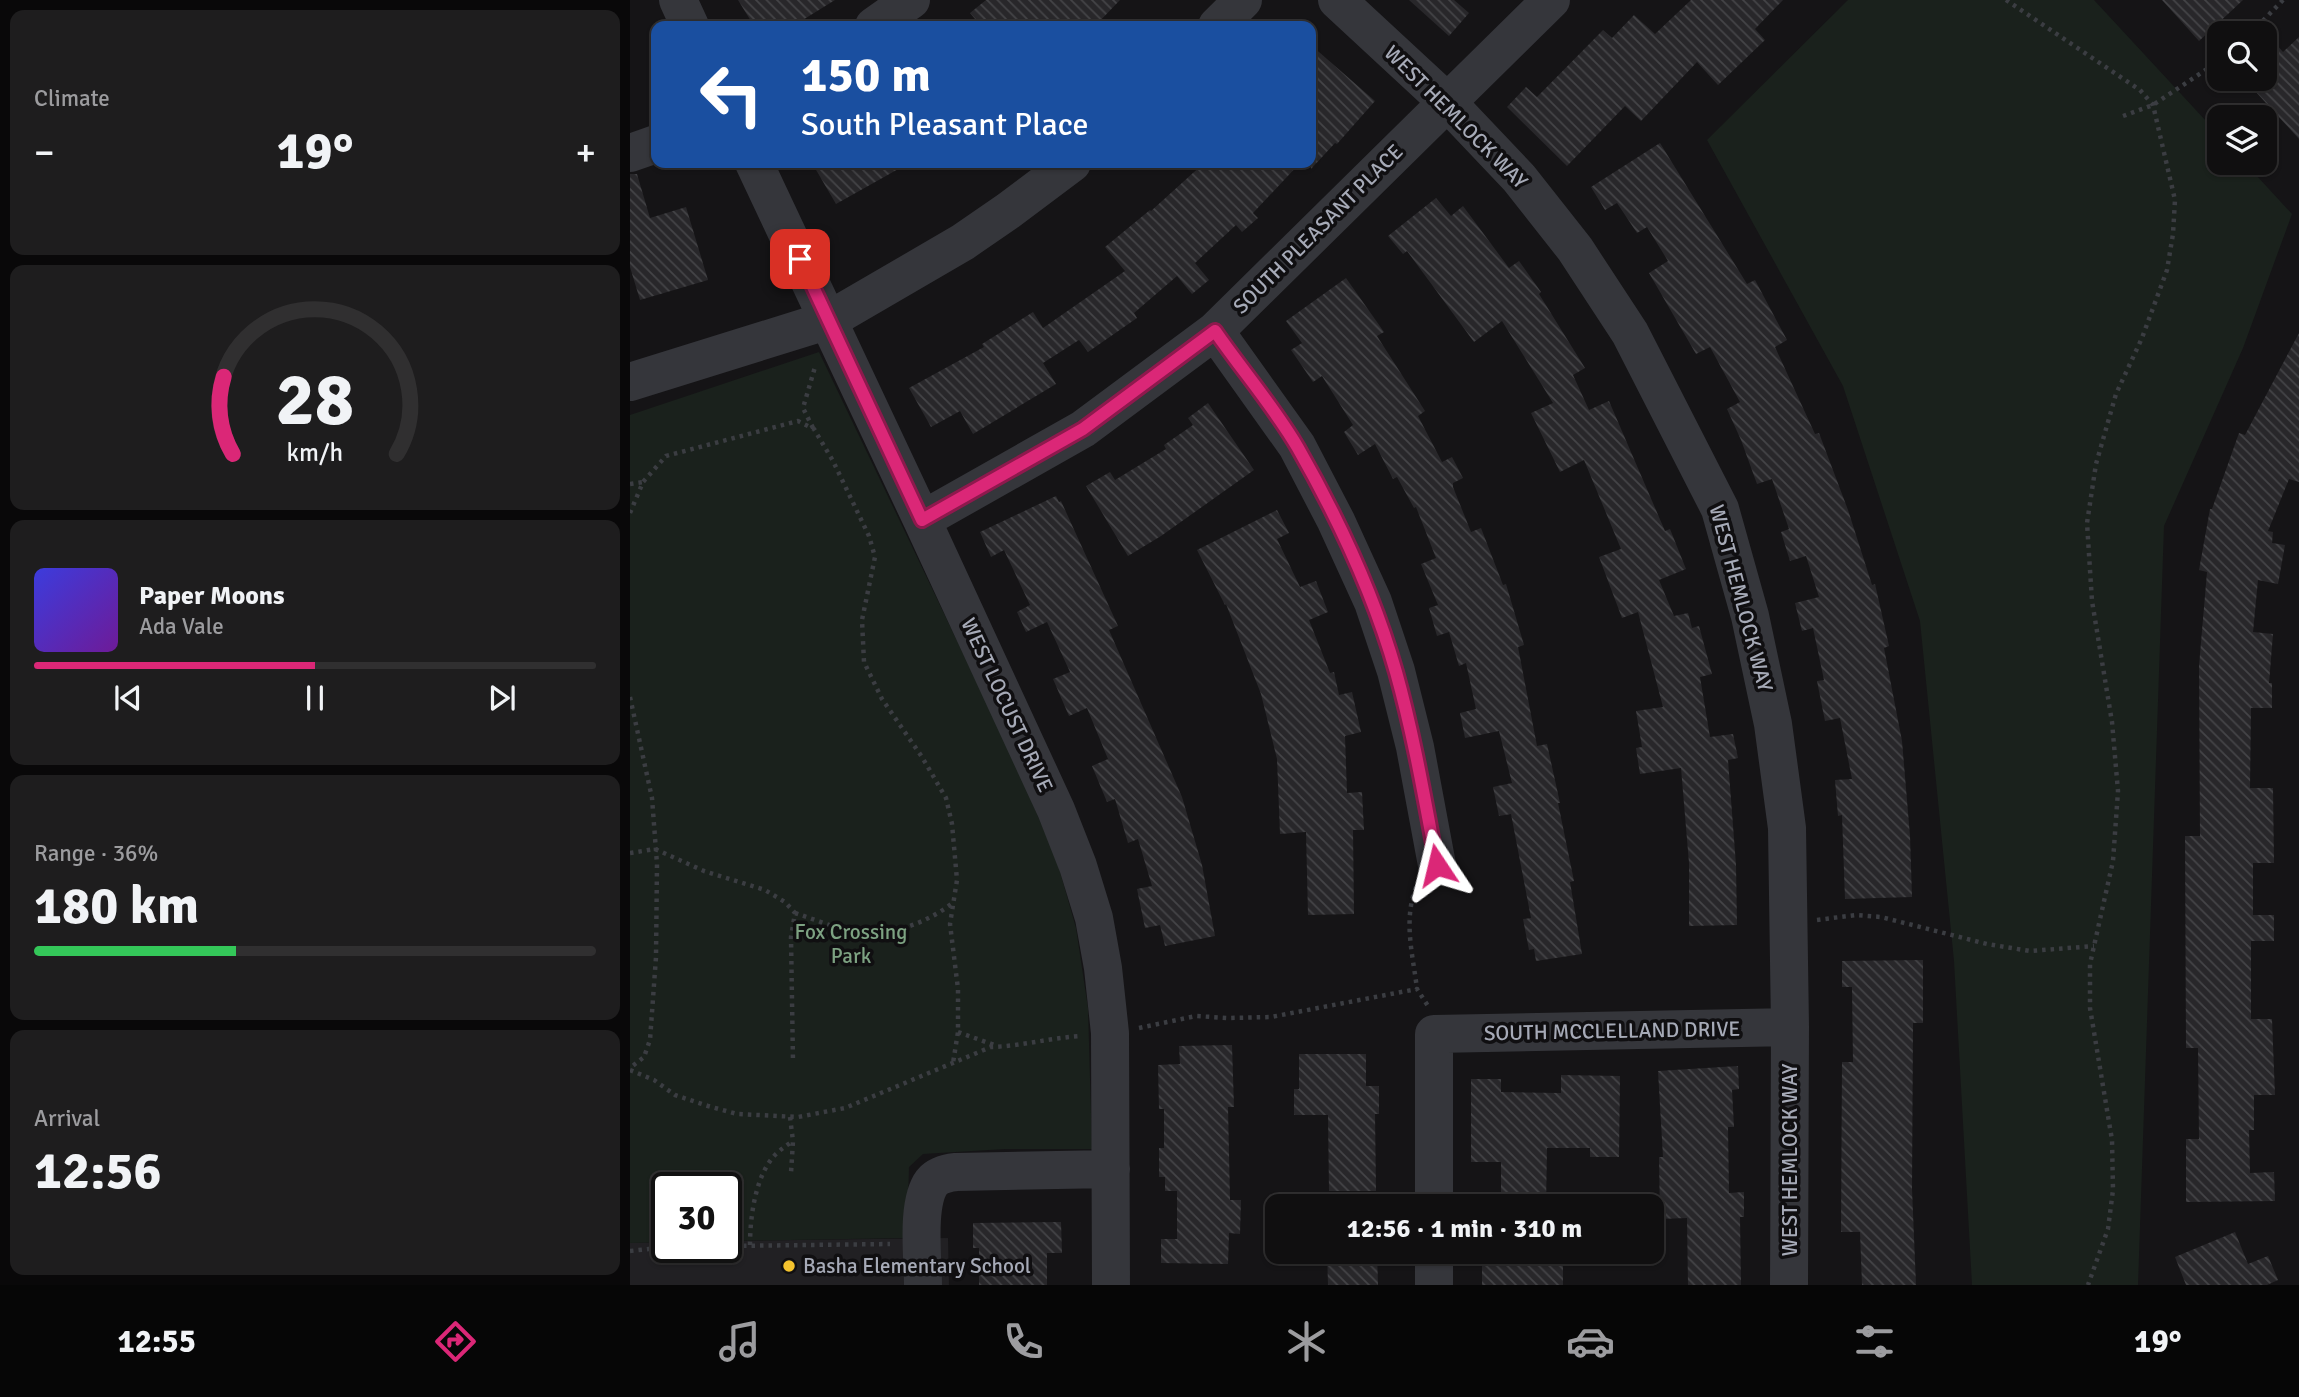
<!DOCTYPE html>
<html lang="en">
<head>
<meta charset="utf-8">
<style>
	body { margin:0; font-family:Signika,sans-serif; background:#1e1d1e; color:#f1f3f6; height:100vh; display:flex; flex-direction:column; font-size:26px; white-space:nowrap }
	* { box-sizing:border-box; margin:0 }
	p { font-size:23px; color:#9c9c9f }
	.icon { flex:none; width:38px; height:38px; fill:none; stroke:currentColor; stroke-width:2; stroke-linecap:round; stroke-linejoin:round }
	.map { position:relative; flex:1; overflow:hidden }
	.details { display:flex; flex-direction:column; gap:10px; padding:10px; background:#090809; width:630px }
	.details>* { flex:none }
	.hud { position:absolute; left:21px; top:21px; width:665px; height:147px; border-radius:14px; box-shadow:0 2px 5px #0004,0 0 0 2px #302f30; background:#1a4fa0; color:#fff; overflow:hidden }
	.fabs { position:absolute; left:1577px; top:21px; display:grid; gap:14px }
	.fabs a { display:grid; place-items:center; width:70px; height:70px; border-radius:14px; background:#100f10; box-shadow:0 2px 5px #0004,0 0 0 2px #302f30; font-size:35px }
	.speed { position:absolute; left:21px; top:1172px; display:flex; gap:14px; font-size:35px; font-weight:700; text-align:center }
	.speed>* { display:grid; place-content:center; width:91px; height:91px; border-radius:50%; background:#100f10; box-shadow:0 2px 5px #0004,0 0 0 2px #302f30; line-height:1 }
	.speed .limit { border:4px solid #111; border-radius:10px; background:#fff; color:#111 }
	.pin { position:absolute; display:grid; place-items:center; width:60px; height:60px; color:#fff; margin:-30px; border-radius:14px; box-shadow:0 4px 10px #0006 }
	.me { position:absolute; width:77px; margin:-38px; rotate:350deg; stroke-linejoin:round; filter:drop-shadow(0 0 5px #0008) }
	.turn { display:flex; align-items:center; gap:24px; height:147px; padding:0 35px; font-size:32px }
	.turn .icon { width:91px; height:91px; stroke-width:2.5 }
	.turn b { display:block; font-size:49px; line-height:60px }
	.big { font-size:52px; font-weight:800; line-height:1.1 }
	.details .card { flex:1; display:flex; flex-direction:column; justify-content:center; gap:10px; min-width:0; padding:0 24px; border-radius:14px; background:#1e1d1e }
	.details .dial { align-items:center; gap:0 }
	.dial svg { height:182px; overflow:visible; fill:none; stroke:#302f30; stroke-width:7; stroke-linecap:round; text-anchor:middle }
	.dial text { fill:#f1f3f6; stroke:none }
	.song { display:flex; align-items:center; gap:21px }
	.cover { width:84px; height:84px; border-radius:10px; background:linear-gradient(135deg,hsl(240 70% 55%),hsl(280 70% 35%)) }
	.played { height:7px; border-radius:4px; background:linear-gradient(90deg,#db2777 50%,#302f30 50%) }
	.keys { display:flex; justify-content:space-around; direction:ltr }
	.heat { display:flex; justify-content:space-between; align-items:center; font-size:38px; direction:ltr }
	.charge { height:10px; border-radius:5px; background:linear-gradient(90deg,#34c759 36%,#302f30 0) }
	.trip { position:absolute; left:635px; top:1194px; width:399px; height:70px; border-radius:14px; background:#100f10; box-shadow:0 2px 5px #0004,0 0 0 2px #302f30; font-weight:800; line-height:70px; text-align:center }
	.dock { display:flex; height:112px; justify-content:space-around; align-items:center; background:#060606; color:#9c9c9f }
	.dock .icon { width:49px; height:49px }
	.dock .selected { color:#db2777 }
	.dock b { font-size:32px; color:#f1f3f6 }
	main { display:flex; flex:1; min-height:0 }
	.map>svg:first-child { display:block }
	.built { fill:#212023 }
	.park { fill:#1a211c }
	.building { fill:url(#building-back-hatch) }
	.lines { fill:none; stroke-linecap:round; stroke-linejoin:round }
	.path { stroke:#3b3d42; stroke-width:4.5; stroke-dasharray:3.5 5; stroke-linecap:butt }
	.minor { stroke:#35363b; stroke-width:38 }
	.route-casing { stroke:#8e194d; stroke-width:18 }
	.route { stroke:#db2777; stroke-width:12 }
	.poi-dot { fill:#f4c32e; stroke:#100f11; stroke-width:2.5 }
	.labels { text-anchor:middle; stroke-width:7; stroke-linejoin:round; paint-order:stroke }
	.street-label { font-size:21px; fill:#a6aab7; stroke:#100f11 }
	.park-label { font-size:21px; fill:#7da282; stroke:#100f11 }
	.poi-label { font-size:21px; fill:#a6aab7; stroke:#100f11; text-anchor:start }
</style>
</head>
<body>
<main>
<section class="details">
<div class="card"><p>Climate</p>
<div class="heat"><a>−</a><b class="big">19°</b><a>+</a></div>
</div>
<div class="card dial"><svg viewBox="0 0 100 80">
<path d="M14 69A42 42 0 1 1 86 69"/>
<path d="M14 69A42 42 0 0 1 10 35" stroke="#db2777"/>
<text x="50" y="56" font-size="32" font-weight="700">28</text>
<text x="50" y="72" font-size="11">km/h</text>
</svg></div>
<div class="card">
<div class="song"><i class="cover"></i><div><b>Paper Moons</b><p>Ada Vale</p></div></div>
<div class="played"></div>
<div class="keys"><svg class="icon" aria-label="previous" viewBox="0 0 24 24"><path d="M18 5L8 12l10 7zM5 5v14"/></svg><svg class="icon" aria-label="pause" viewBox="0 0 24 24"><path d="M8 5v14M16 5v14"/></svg><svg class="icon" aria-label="next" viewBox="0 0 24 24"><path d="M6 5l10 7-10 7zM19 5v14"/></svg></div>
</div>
<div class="card"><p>Range · 36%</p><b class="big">180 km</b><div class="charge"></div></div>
<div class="card"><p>Arrival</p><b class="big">12:56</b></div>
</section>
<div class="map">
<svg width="1669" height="1285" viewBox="0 0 1669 1285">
	<defs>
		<pattern id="building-back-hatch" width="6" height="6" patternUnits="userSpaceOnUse" patternTransform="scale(1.75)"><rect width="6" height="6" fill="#28272a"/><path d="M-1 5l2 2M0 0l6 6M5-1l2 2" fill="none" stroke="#444447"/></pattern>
	</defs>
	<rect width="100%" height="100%" fill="#151416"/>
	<!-- built -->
	<path class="built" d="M318,1238L319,1285H0V1243L37,1242V1248H96V1241Z"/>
	<!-- park -->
	<path class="park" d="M1218,0H1464L1589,135V163H1615L1662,214L1613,348L1534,526L1508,1285H1342L1324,961L1290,621L1213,386L1077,140Z
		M189,352L385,762L427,861L446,928L458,1008L462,1149H375L293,1154L279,1167L277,1238L96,1241V1188H37V1242L0,1243V415Z"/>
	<!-- building -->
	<path class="building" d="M108,0H205L163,26H124Z
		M356,0H490L465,26H351L340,13Z
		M779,0H824L839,13L819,36Z
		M1061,0H1153L1125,29L1135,40L1088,85L1067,62L1011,121L995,106L937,166L877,107L896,87L907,97L973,30L982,38L1004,15L1025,34Z
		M1532,0H1613L1569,41Z
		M1669,37V139L1614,79H1634V53L1646,44L1653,52Z
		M681,45L745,101L707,144L705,143L681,169Z
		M1030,143L1117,284L1125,280L1157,340L1145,347L1185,434L1189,433L1218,510L1242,585L1245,584L1259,646L1254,648L1272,741L1280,836L1282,897L1215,899L1212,815L1208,816L1205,780L1222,779L1210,718L1195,721L1187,681L1194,680L1183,628L1172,631L1165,603L1189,597L1176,556L1160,561L1151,532L1159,529L1142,479L1127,484L1111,440L1097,409L1110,402L1080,347L1066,354L1019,273L1038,261L1017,227L1007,233L987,203L975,210L961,187Z
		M182,163H279L206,204Z
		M574,163H670L623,213L628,218L612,232L606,225L565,263L579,280L562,294L547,276L504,313L507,318L458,352L449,340L413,363L426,384L343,434L330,411L301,427L279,388L354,347L352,344L403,312L413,328L495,271L475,247L520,210L521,211Z
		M0,174H7L20,218L56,207L78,280L10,300L0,267Z
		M806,198L821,216L833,206L879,268L889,261L911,292L909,294L955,368L943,375L959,410L979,401L1035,531L1040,529L1056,569L1029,580L1044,616L1058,613L1062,628L1069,626L1082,674L1070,677L1080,737L1103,734L1108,758L1098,760L1106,865L1107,925L1059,926V863L1051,768L1010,774L1006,748L1012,747L1006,711L1033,707L1008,612L992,618L969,557L991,549L954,460L930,472L901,413L923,403L872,321L844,342L777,251L773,254L758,236Z
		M716,278L754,332L747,336L795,411L788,416L812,462L822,457L833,478L823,483V487L841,532L851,528L873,585L876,584L894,645L888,647L907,746L917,744L930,803H928L944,881L940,882L952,954L906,961L904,949L899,950L893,919L901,918L881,814L869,816L863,787L882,783L869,731L835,738L830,713L846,709L836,663L829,666L819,632L807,636L799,608L808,605L791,564L806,558L786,507L784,508L767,477L763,479L745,444L728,455L714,432L723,425L692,376L683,382L661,350L672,343L656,321Z
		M1669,333V482L1659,479L1638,531L1643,532L1642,543L1655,545L1648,584L1628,580L1623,632L1643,634L1639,683H1642V708H1621L1620,788H1643L1644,863H1623V915H1644V941H1621V1019H1642L1645,1095H1624V1130H1619L1620,1173L1644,1172L1645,1201L1556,1202V1139H1569L1568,1048H1556L1555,836H1570L1569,666L1577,572L1569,570L1580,509H1582L1609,433L1615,435Z
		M578,403L624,470L531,536L498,556L456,486L480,472L485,480L536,449L534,445L563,425L558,418Z
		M426,496L429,502L431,501L488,626L479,630L552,797L572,865L585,936L535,946L530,925L515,928L507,889L522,886L508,839L498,843L485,799L477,802L462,766L478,759L457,708L439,716L423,679L440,672L417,622L396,632L387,612L400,605L374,550L361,557L350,532Z
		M647,510L659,533L647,539L670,587L686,581L698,612L679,620L700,673L704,672L709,695L722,692L731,732L715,736L717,793L732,792L734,830H723L724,914L678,915L676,832L650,834L647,759L631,694L596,604L595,605L567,550Z
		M1293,960V1023H1283L1282,1189L1286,1285H1232L1230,1232H1211L1212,1062H1223L1222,987H1212V961Z
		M602,1045L604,1107H598L600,1200H611L610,1234L599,1233L598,1264L531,1263V1239H547V1191H535V1177H529V1148H534V1109H529L528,1065L550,1064L549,1046Z
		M669,1054H736V1086H749V1114H745L746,1191H699L698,1115H664V1089H669Z
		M1108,1066L1109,1089L1102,1090L1104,1127H1098L1099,1193L1114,1192V1217H1110L1111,1285H1058L1057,1218L1030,1219L1029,1157H1033L1028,1071Z
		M931,1075L990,1076L989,1157H960V1148H917L916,1206H871V1162H841V1079H871V1092L931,1093Z
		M431,1222L432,1253H417V1285H349V1248H343V1223Z
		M1605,1232L1618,1264L1638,1256L1648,1280L1637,1285H1556L1545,1257Z
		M697,1251H747L748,1285H698Z
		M852,1251H933V1285H852Z"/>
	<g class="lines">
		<!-- path -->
		<path class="path" d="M1376,0L1510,90L1523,105L1545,200L1543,234L1537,270L1512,338L1486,394L1466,464L1457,523L1462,601L1482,722L1488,791L1483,861L1460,964V1008L1482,1140L1483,1190L1478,1229L1458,1285
			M1621,33L1653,0
			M1493,116L1523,105L1589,61
			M183,428L173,408L185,367
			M0,484L13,482
			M0,513L13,482L36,456L168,421L184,429L203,461L239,536L245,557L232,620L234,662L252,699L292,757L316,798L322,824L327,880L320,924L328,989V1032L323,1063
			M0,697L22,798L27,864L26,957L20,1040L14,1057L0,1068
			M0,853L25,849L74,871L135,890L155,902L165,913L161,937L163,1062
			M786,887C773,921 783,955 787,989
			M165,913C180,918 196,924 211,929C251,940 293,926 324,902
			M1187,920L1226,915L1251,917L1357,944L1400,951L1464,946
			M509,1028L566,1016L597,1018L641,1017L787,989L798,1006
			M328,1032L367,1046
			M0,1070L24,1080L45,1095L78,1106L107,1114L168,1117L215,1108L361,1047C391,1046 420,1038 451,1036
			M160,1117L163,1141L161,1173
			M120,1245C120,1218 125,1176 145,1155C151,1149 157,1145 163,1141
			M96,1246L260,1244
			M0,1251L37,1247"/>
		<!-- minor -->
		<path class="minor" d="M48,0L60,26
			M707,0L816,101L889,178L945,249L1000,333L1090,509L1120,616L1143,724L1157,828L1160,1027L1159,1285
			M244,26L281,0
			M587,26L613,0
			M0,153L26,144
			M124,163L292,520L426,810L448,866L464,918L473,968L480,1033L481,1285
			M585,331L667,446L706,521L743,602L766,671L785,747L807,865
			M0,382L199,320L333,242L378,211L442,163
			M292,520L453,429L585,331L921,0
			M804,1206V1034L1160,1027
			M804,1251V1285
			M293,1285C293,1259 286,1203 302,1182C308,1175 317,1173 326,1172L481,1169"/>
	</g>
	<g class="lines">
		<defs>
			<path id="route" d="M170,259L292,520L453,429L585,331C611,369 645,408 668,448C708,518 744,595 766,672C784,736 795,801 807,865"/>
		</defs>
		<!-- route casing -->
		<use href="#route" class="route-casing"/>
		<!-- route -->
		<use href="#route" class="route"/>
	</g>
	<!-- markers -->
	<circle class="poi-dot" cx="159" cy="1266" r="7"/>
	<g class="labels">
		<!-- street labels -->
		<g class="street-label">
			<text transform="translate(826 117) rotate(45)" y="7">WEST HEMLOCK WAY</text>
			<text transform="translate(688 229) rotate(-45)" y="7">SOUTH PLEASANT PLACE</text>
			<text transform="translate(1111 598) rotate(75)" y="7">WEST HEMLOCK WAY</text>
			<text transform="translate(377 705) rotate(65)" y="7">WEST LOCUST DRIVE</text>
			<text transform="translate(982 1031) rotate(-1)" y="7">SOUTH MCCLELLAND DRIVE</text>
			<text transform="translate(1160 1160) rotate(-90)" y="7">WEST HEMLOCK WAY</text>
		</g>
		<!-- park labels -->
		<g class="park-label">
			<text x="221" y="939">Fox Crossing<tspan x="221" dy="24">Park</tspan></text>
		</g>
		<!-- poi labels -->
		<g class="poi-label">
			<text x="173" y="1273">Basha Elementary School</text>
		</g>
	</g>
</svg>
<div class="fabs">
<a><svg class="icon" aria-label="search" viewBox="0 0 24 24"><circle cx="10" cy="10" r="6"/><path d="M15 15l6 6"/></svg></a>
<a><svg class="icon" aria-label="layers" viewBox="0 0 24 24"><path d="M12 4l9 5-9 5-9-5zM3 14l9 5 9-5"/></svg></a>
</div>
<div class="speed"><div class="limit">30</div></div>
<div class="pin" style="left:170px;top:259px;background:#d93025"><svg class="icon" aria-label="arrive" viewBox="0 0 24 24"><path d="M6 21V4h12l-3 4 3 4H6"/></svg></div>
<svg class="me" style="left:807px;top:865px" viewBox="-20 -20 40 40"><path d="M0-17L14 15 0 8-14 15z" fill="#db2777" stroke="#fff" stroke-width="4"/></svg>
<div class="trip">12:56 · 1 min · 310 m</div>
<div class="hud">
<div class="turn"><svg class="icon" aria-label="left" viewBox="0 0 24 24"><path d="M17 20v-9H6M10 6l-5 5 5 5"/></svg><div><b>150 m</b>South Pleasant Place</div></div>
</div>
</div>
</main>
<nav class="dock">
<b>12:55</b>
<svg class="icon selected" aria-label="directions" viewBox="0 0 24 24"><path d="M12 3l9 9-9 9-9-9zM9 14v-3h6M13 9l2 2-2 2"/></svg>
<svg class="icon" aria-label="music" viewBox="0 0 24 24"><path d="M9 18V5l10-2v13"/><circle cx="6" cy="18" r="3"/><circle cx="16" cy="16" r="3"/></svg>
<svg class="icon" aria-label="phone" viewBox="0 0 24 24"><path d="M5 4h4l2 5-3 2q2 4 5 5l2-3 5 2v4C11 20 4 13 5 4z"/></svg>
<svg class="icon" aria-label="climate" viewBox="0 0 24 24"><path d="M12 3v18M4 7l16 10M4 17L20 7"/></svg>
<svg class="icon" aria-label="car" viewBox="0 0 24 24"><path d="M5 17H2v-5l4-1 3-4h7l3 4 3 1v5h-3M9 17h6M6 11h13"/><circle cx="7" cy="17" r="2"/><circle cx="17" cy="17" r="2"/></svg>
<svg class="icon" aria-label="filters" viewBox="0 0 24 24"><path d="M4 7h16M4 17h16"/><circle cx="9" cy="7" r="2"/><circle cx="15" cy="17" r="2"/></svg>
<b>19°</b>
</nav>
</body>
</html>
